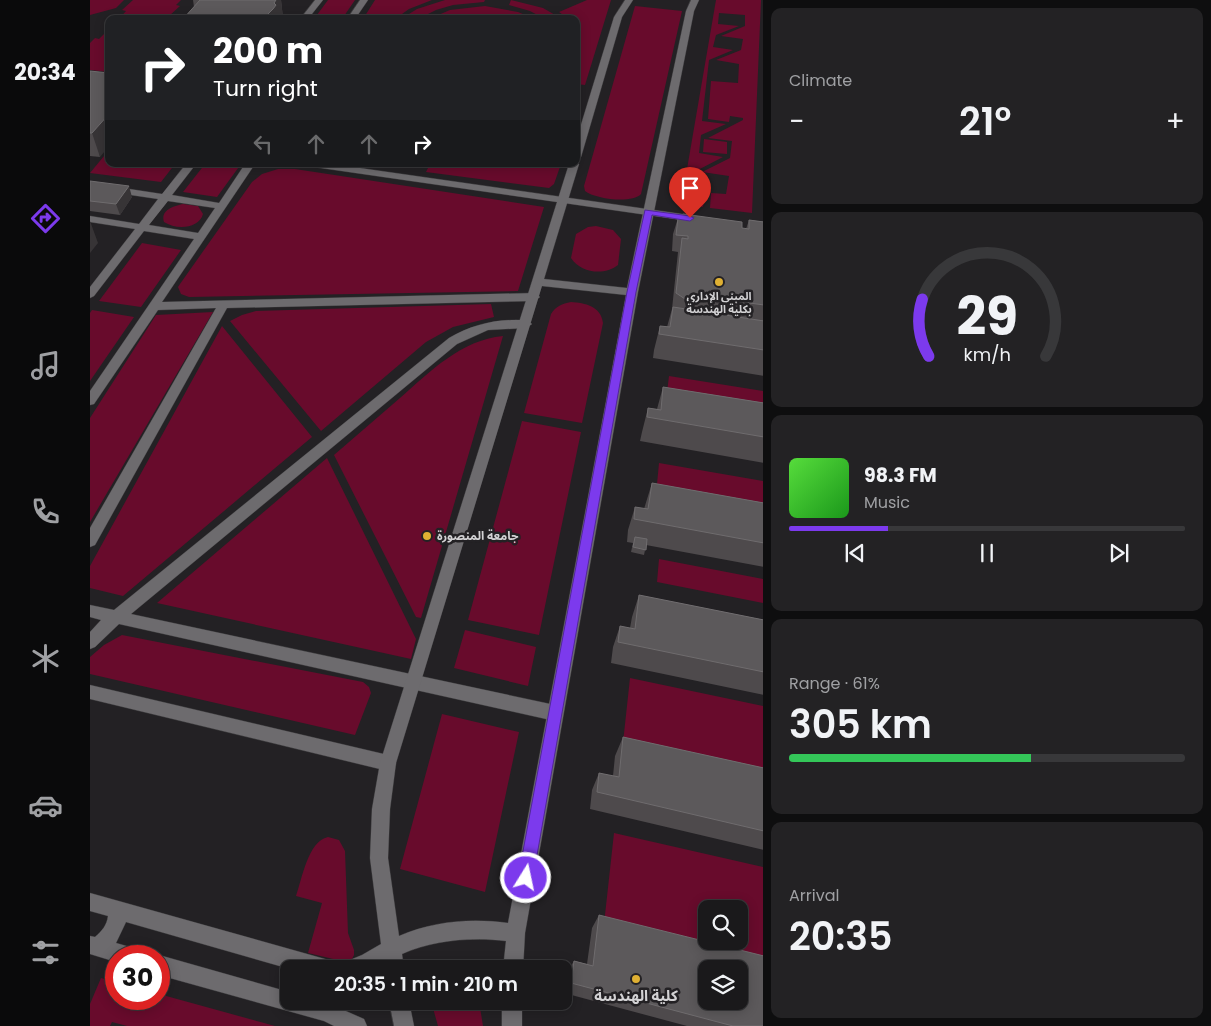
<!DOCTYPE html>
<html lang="en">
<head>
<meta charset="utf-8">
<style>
	body { margin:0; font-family:Poppins,"Noto Sans Arabic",sans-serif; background:#232224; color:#f1f3f6; height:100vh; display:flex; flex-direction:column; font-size:19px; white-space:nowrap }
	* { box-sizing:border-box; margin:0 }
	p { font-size:16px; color:#9fa0a3 }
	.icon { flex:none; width:28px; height:28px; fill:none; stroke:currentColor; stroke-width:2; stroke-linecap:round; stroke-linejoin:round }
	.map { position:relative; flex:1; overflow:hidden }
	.side { display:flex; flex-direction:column; gap:8px; padding:8px; background:#0e0e0f; width:448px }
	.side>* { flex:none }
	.top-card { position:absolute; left:15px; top:15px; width:475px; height:152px; border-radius:10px; box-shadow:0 2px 12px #0003,0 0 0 1px #38383a; background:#202124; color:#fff; overflow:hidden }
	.fabs { position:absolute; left:608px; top:900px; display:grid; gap:10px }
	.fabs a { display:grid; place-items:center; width:50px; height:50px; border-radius:10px; background:#1a191b; box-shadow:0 2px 12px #0003,0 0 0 1px #38383a; font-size:25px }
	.speed { position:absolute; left:15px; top:945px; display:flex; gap:10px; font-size:25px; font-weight:700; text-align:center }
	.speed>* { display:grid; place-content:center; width:65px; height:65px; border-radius:50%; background:#1a191b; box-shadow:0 2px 12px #0003,0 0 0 1px #38383a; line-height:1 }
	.speed .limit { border:8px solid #d22; background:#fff; color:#111 }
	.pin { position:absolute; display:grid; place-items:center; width:42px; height:42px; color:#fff; margin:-51px -21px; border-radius:50% 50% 50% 0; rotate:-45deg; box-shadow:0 0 5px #0007 }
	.pin .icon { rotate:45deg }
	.me { position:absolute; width:55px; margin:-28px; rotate:10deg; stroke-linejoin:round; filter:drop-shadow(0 0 4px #0008) }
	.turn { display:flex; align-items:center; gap:18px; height:105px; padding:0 25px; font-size:22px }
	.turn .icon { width:65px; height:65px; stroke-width:2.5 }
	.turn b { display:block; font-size:35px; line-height:42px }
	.lanes { display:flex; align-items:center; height:48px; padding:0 25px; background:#0003; justify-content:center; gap:25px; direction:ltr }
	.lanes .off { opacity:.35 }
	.big { font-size:38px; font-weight:600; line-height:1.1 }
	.side .card { flex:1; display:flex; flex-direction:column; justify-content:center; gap:8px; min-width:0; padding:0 18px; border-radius:10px; background:#232224 }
	.side .dial { align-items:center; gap:0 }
	.dial svg { height:130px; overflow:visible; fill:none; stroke:#38383a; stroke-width:7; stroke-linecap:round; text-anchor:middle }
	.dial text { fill:#f1f3f6; stroke:none }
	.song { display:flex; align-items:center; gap:15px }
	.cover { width:60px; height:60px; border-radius:8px; background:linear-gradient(135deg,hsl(110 70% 55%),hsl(120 70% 35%)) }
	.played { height:5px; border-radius:2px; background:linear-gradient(90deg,#7c3aed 25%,#38383a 25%) }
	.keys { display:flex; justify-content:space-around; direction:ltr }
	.heat { display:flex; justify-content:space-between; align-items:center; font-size:28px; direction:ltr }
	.charge { height:8px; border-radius:4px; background:linear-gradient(90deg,#34c759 61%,#38383a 0) }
	.trip { position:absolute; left:190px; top:960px; width:292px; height:50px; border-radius:10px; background:#1a191b; box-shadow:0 2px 12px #0003,0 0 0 1px #38383a; font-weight:600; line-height:50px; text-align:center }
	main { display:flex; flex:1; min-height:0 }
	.tab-bar { display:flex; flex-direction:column; width:90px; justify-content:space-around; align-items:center; background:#0a0a0b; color:#9fa0a3 }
	.tab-bar .icon { width:35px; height:35px }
	.tab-bar .active { color:#7c3aed }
	.tab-bar b { font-size:22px; color:#f1f3f6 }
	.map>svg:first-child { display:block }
	.green { fill:#680b2c; fill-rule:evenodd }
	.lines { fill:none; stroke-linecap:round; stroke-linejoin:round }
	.service-casing { stroke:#3c3b3d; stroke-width:1 }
	.minor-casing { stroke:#3c3b3d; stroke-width:1 }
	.service { fill:#6d6b6e; fill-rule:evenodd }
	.minor { fill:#6d6b6e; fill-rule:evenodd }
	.wall { fill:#4e4a4c }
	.shaded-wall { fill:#373436 }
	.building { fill:#5c595b; stroke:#6f6c6e; fill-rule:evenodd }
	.route { fill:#7c3aed; stroke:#51269a }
	.poi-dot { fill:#dfb033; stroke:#232124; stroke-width:2 }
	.labels { text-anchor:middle; stroke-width:5; stroke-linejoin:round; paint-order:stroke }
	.far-poi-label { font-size:11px; font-weight:bold; fill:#d3d2d4; stroke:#232124 }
	.poi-label { font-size:12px; font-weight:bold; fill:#d3d2d4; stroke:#232124; text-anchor:start }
	.near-poi-label { font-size:15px; font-weight:bold; fill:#d3d2d4; stroke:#232124 }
</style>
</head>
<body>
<main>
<nav class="tab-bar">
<b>20:34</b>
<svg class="icon active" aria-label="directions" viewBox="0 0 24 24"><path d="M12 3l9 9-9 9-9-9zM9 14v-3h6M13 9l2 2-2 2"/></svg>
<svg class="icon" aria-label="music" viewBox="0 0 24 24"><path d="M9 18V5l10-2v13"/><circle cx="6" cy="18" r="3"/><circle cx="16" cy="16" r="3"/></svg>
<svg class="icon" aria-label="phone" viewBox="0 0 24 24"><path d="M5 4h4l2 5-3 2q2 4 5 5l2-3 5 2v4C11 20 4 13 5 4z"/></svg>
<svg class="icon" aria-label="climate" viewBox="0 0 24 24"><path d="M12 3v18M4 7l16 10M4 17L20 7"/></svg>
<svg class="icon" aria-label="car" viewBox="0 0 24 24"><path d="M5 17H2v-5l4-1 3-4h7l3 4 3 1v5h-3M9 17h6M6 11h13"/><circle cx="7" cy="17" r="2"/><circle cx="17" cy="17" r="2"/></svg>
<svg class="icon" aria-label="filters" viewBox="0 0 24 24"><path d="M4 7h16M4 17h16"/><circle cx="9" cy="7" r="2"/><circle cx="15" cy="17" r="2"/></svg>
</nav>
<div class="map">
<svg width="674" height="1026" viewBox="0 0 674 1026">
	<rect width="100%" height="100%" fill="#232124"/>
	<!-- green -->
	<path class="green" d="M0,0H34L26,8L0,15Z
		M43,0H91L86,5L90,6L79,16L74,19H29L36,11L32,10Z
		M238,0H265L252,19H224Z
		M285,0H342L319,9L305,19H273Z
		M355,0H395L394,2L363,5L346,10L328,19H311L327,9Z
		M421,0L453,8L472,19H455L440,11L419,5Z
		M497,0H521L495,85L486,84V46L489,33L486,19H479L469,12Z
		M626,0H671L662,213L620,208L621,193L636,194L639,176L612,172L640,158L642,141L618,138L653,120V118L640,116L639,122L618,119L621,81L648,83L649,64L626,60L651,50L653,39L631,36L655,26V15L629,13L628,24L649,26L626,35L623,47L643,50L619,60L612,121L636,124L611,135L609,153L633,157L604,172L603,187L617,188L613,207L591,204Z
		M395,6L428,12L445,19H339L360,10Z
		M545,6L592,11L551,194C542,204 505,199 495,191L494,186Z
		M19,24V72L0,70V43L5,38L9,39L18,30L14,29Z
		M614,139L637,142V154L613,152Z
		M19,150V164H85L71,182L0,173Z
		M115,164H151L127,197L93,192Z
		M340,164H471L464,184L459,188L336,172Z
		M188,169H205L454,207L428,291L99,297L91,294L88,287L90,284L162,182L172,174Z
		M93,204L108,206L113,214C109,229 86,230 74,222C70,210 84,206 93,204Z
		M506,226L523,230L531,239L528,265C514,276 491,273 481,258L486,234L498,227Z
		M52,243L91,250L51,307L9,301Z
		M481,302C495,303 511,306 513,323L492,423L434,413L461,314C466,306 472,304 481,302Z
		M401,304L404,317L363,327L336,342L231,431L140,321L152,315L166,311Z
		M2,310L44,317L0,381V313Z
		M123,312L0,522V418L66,315Z
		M132,326L222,437L33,596L0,588V566Z
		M413,336L331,618L326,617L244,455C266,436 288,417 310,398C341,371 371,340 413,336Z
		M579,376L673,391V426L575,409Z
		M432,421L491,432L449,635L378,620Z
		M237,458L326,639L321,659L67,603Z
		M569,463L673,481V524L565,505Z
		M569,559L673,579V603L567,582Z
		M375,630L446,647L438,686L364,668Z
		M32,635L273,682L279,687L281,693L265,735L0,674V657L14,645Z
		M540,678L673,706V783L532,752Z
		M352,714L429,732L395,892L310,869Z
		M524,833L673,867V964L514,924ZM616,909H649V941H616Z
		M238,837L249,840L255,851L258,933L264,950V955L260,963L218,953L232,903L206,896C212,879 218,841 238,837Z
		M356,959C366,959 373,961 380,969H343L347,964Z
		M11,978L26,982V999H69V994L185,1026H37L22,1022L20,1026H0V1004Z
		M341,1001H389L393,1026H348Z"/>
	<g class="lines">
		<defs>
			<path id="service" d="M225,0H233L218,19H210Z
				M270,0H278L265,19H257Z
				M96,164H106L82,195L129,203L155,164H165L72,302L444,293L450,297L444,301L137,308L5,545L0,547V528L126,308L68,310L4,404L0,405V391L104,239L54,231L4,296L0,298V287L45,229L0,222V216L49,224L68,199L0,189V183L72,194ZM78,201L125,208L108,233L59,225Z
				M219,164H242L606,216L611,219L606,222L224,167Z
				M426,320H436L442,324L436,328L398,330L367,344L41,614L465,705L471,708L473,713L471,718L465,721L29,624L5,647L0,649V632L11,620L0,617V605L24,610L359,338C380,326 401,320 426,320Z
				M0,685L298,755L304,757L306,763L304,769L298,771L0,699Z"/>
			<path id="minor" d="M535,0H543L532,17L491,157L486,160V141L524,17Z
				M601,0H609L604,11L548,292L435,933L433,969H413L416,941C381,937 344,940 312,954L314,969H294V964L286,969H252L255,962L272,955L291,944L280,858L282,809L290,763L479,164H486V162L489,164L454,279L537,288L596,11ZM452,286L536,295L418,923C381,918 344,921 309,936L298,858L300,809L306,763Z
				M0,893L235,959L242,962L245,969H200L36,922L26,943L47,949L49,956H26V962L0,954V936L5,937C12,931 17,925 18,916L0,911Z
				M69,955L199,992V1001H233L274,1019L277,1026H244L234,1021L69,975V956H67Z
				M299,1001H319L324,1026H304Z
				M412,1001H432V1026H412Z"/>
		</defs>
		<!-- service casing -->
		<use href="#service" class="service-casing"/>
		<!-- minor casing -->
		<use href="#minor" class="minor-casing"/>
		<!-- service -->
		<use href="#service" class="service"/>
		<!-- minor -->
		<use href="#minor" class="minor"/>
	</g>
	<!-- wall -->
	<path class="wall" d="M103,0H191L193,18L192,19H93L104,7Z
		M0,71L10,157L0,156Z
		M0,181L42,197L30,215L0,211Z
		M588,218L656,229L659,220L674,222V376L563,358L564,350L570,326L577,327L582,309L588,252L582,251L583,234Z
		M573,387L674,403V463L550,441L552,432L558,408L567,409Z
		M562,483L674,503V567L556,545L554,555L541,552L543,543L537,542L538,530L545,507L554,509Z
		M549,595L674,620V695L521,663L523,647L530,626L540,628L542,617Z
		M533,737L674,768V850L500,809L502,790L509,773L523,776L525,756Z
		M509,915L674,1026H597L474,993L477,972L484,961L497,964L502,928Z"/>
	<!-- shaded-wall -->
	<path class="shaded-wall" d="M186,0H191L193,18L192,19H174V18Z
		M19,114V146L10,157L2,133Z
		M39,186L42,197L30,215L26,204Z
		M0,221L8,243L0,253Z"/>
	<!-- building -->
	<path class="building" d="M110,0H186L184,3L186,5L183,9L174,18H156L138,16L136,19H93Z
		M0,71L19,73V114L2,133H0Z
		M0,181L39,186L26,204L0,201Z
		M593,214L652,222V228L659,229V220L674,222V305L616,297L615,301L595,299L586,293L592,238L598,239V236L586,235L588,218Z
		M583,307L674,321V350L569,334L570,326L580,327Z
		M573,387L674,403V437L557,417L558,408L571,410Z
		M562,483L674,503V543L544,519L545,507L558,509Z
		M545,537L557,539L556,550L543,547Z
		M549,595L674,620V672L528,642L530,626L545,629Z
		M533,737L674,768V831L507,792L509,773L529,777Z
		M509,915L674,956V1026H643L481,983L484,961L503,966ZM616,969H649V1001H616Z"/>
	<!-- route -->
	<path class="route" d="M555,210L600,216L604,218L600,221L562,215L546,292L443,878L441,883L436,886L431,883L428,878L537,292Z"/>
	<!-- markers -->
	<g class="poi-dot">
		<circle cx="629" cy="282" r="5"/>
		<circle cx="337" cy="536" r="5"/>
		<circle cx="546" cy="979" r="5"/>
	</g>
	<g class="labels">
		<!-- far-poi labels -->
		<g class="far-poi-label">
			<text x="629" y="300">المبنى الإداري<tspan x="629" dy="13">بكلية الهندسة</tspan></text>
		</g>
		<!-- poi labels -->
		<g class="poi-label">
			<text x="347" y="540">جامعة المنصورة</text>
		</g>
		<!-- near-poi labels -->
		<g class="near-poi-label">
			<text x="546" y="1001">كلية الهندسة</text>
		</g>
	</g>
</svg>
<div class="fabs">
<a><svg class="icon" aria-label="search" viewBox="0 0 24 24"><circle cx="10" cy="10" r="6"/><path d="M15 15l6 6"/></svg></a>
<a><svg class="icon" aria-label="layers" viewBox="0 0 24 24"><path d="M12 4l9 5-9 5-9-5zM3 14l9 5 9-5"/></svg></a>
</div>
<div class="speed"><div class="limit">30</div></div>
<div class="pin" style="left:600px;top:218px;background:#d93025"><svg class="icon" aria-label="arrive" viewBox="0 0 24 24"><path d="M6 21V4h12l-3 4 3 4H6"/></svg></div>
<svg class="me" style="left:436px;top:878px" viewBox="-20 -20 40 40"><circle r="17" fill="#7c3aed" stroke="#fff" stroke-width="3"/><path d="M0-11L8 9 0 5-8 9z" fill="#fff"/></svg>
<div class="trip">20:35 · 1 min · 210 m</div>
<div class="top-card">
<div class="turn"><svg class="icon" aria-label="right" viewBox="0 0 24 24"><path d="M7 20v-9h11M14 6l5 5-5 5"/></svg><div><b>200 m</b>Turn right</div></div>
<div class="lanes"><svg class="icon off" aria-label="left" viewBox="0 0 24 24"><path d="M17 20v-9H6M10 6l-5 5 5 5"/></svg><svg class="icon off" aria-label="ahead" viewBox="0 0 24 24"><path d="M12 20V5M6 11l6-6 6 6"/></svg><svg class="icon off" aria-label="ahead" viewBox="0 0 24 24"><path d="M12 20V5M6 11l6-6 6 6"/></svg><svg class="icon" aria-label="right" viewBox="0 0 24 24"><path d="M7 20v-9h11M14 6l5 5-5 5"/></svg></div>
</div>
</div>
<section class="side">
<div class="card"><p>Climate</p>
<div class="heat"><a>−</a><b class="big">21°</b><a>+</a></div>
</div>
<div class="card dial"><svg viewBox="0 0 100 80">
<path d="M14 69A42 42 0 1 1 86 69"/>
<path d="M14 69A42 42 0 0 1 10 34" stroke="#7c3aed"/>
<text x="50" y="56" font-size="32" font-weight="700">29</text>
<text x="50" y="72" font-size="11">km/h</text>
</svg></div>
<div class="card">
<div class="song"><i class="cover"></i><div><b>98.3 FM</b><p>Music</p></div></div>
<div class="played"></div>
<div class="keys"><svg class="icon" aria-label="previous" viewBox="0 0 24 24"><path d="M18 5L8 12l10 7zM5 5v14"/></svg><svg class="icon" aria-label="pause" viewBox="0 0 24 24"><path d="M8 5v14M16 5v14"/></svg><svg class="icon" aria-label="next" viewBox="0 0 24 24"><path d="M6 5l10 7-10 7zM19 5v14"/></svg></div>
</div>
<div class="card"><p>Range · 61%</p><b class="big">305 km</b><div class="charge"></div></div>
<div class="card"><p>Arrival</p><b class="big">20:35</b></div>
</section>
</main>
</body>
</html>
